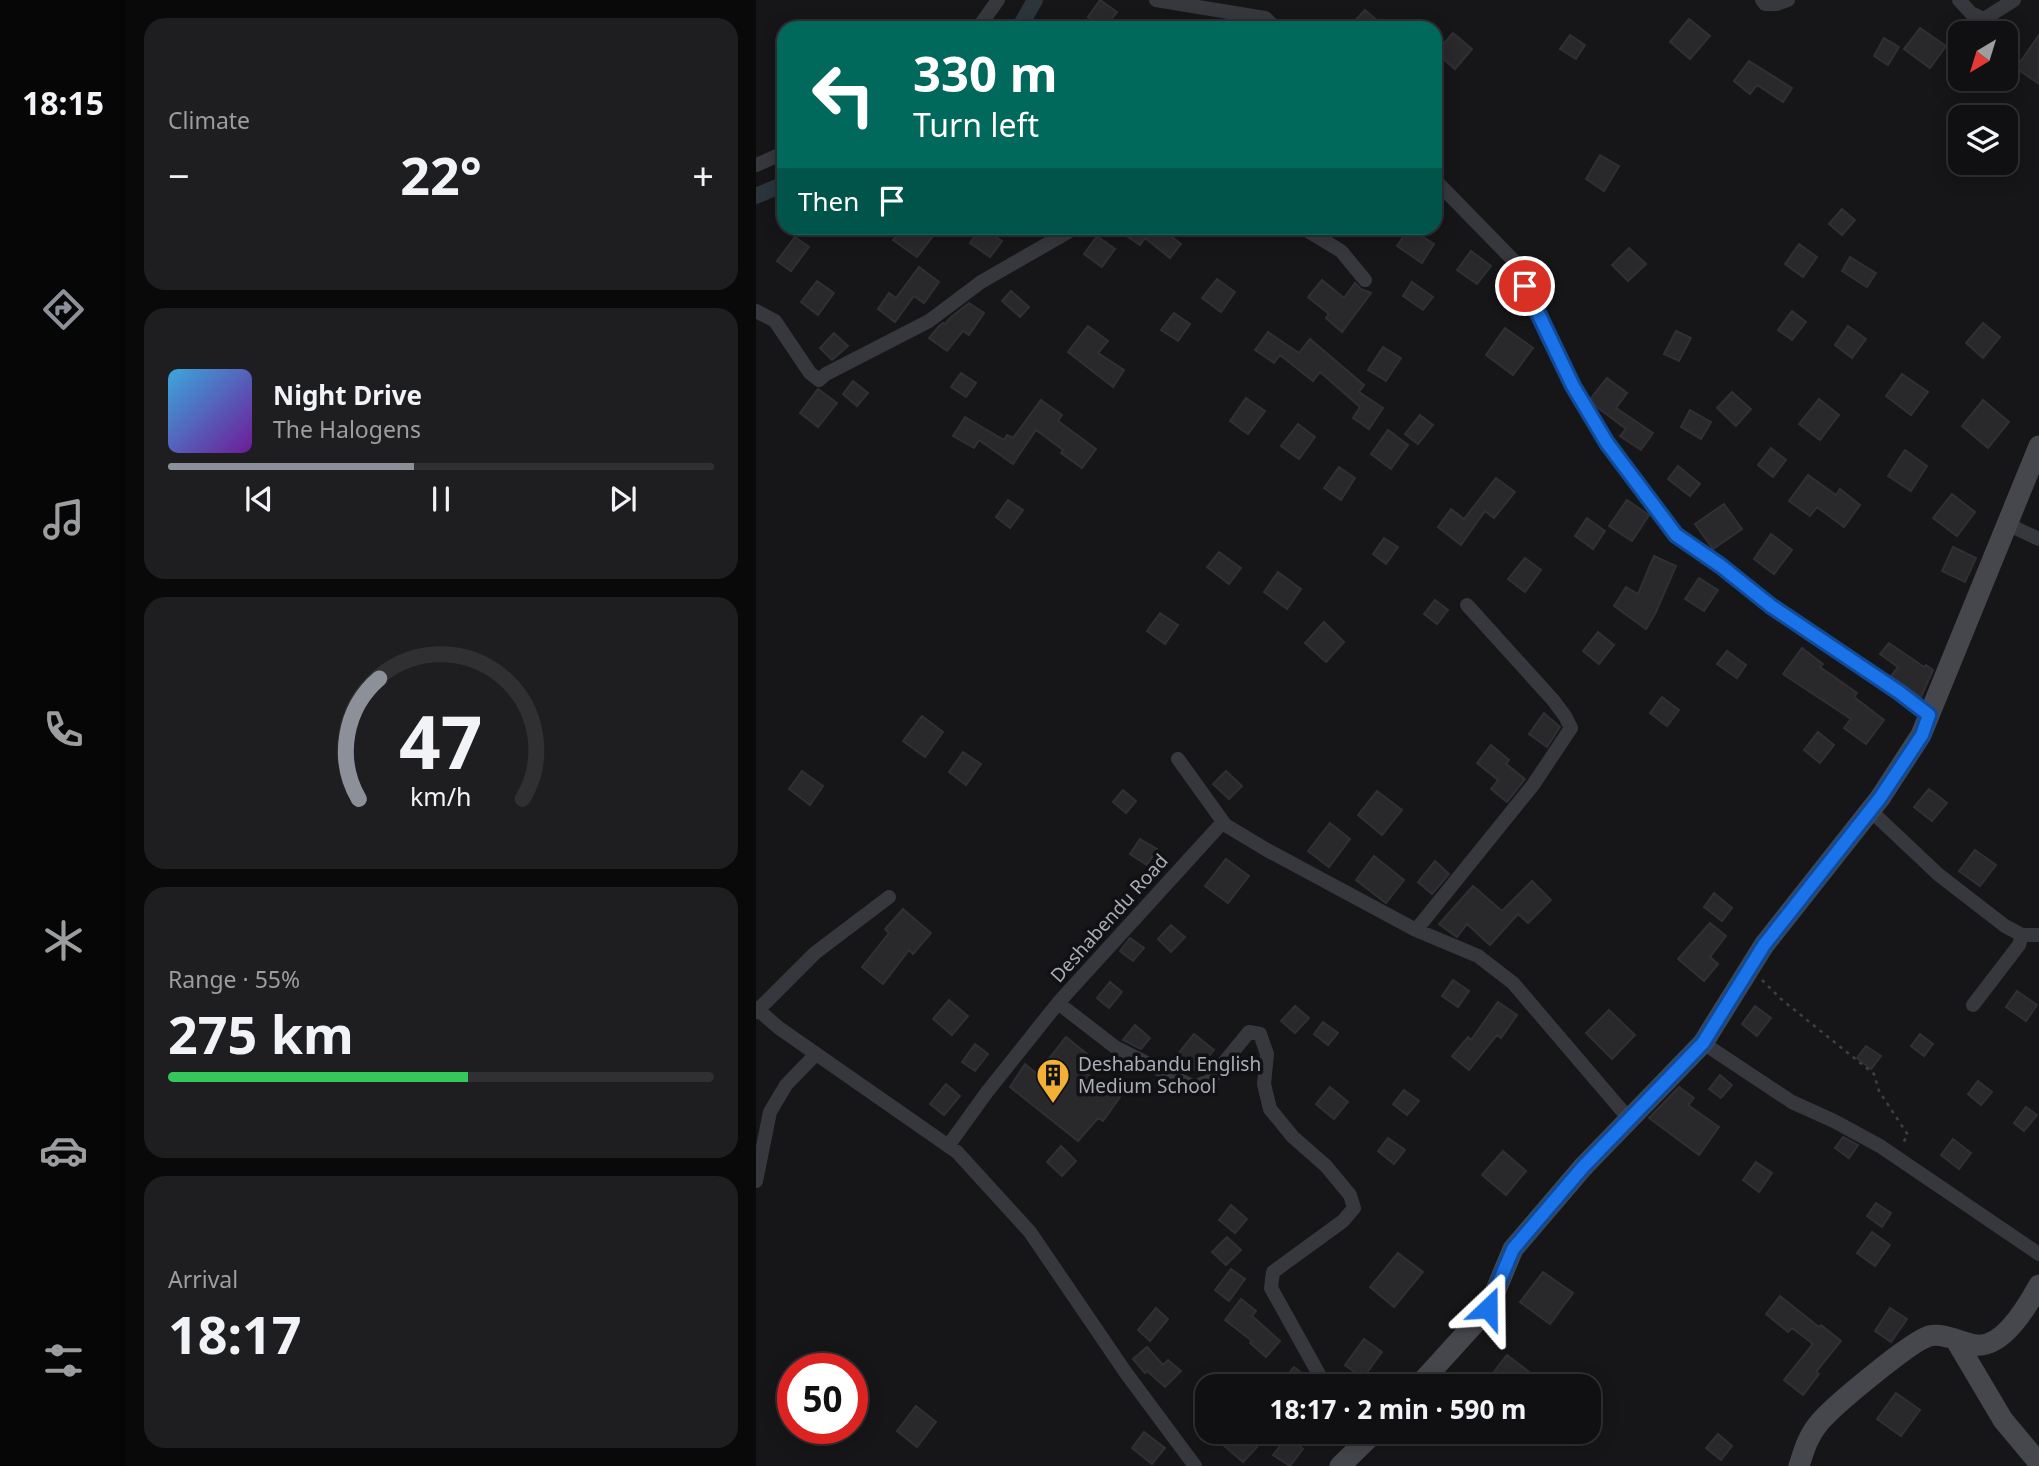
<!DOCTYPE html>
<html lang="en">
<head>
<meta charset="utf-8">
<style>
	body { margin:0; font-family:"Noto Sans",sans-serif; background:#1e1e20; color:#f1f3f6; height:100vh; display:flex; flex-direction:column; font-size:26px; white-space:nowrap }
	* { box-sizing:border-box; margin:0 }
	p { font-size:23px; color:#9c9d9f }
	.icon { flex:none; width:38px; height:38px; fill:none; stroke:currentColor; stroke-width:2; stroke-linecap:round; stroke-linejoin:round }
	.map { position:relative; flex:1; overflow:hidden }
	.side { display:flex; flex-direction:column; gap:18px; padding:18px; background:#09090a; width:630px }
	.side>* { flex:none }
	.hud { position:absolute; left:21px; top:21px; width:665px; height:214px; border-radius:21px; box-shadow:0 4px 18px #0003,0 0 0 2px #303032; background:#00695c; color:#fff; overflow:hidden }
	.needle { width:46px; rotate:218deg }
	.fabs { position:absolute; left:1192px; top:21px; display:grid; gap:14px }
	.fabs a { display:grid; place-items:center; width:70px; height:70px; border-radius:14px; background:#101012; box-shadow:0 4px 18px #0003,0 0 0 2px #303032; font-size:35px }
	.speed { position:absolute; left:21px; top:1353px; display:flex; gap:14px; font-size:35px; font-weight:700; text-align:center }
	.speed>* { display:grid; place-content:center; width:91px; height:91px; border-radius:50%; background:#101012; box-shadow:0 4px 18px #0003,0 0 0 2px #303032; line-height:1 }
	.speed .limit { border:10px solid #d22; background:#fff; color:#111 }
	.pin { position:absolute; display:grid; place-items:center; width:60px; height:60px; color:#fff; margin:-30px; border:4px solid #fff; border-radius:50%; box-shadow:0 2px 7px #0007 }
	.me { position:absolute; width:77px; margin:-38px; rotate:23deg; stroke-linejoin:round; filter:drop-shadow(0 0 5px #0008) }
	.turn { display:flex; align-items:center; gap:24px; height:147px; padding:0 21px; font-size:32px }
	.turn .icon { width:91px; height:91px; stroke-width:2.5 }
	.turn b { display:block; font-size:49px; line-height:60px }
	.then { display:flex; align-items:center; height:66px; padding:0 21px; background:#0003; gap:14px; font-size:26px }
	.big { font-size:52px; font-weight:700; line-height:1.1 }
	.side .card { flex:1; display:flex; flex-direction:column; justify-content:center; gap:10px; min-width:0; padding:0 24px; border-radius:21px; background:#1e1e20 }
	.side .dial { align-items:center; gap:0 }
	.dial svg { height:182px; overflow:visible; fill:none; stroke:#303032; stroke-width:7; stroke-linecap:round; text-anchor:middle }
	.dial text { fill:#f1f3f6; stroke:none }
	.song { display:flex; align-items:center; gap:21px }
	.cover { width:84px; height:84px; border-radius:10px; background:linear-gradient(135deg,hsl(200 70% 55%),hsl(280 70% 35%)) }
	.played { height:7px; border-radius:4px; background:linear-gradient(90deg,#8c9099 45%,#303032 45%) }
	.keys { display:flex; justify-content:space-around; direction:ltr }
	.heat { display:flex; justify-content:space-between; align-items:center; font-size:38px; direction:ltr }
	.charge { height:10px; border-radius:5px; background:linear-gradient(90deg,#34c759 55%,#303032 0) }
	.trip { position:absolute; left:439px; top:1374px; width:406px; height:70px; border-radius:21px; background:#101012; box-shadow:0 4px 18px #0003,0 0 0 2px #303032; font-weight:700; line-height:70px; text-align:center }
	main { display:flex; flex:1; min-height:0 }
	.tab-bar { display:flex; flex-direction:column; width:126px; justify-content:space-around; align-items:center; background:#060607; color:#9c9d9f }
	.tab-bar .icon { width:49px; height:49px }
	.tab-bar .current { color:#8c9099 }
	.tab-bar b { font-size:32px; color:#f1f3f6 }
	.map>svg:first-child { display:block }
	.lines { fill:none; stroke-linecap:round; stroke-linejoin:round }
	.canal { stroke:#2c353c; stroke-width:16 }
	.building { fill:#29292c; stroke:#303034; stroke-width:2 }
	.path { stroke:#3d3f44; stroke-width:2.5; stroke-dasharray:3.5 5; stroke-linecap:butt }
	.street { stroke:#37383d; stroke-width:14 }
	.secondary { stroke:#45474d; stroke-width:21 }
	.route-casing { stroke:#114b97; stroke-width:18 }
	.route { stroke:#1a73e8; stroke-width:12 }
	.labels { text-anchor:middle; stroke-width:7; stroke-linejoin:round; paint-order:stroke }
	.street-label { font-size:19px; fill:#a8adb8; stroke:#111113 }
	.poi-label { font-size:19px; fill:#a8adb8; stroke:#111113; text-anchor:start }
</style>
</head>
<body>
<main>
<nav class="tab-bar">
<b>18:15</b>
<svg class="icon current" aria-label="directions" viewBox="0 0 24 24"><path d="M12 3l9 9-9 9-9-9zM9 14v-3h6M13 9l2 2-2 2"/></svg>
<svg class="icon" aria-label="music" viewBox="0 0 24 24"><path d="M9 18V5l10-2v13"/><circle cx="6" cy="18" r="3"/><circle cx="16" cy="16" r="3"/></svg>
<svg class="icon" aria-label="phone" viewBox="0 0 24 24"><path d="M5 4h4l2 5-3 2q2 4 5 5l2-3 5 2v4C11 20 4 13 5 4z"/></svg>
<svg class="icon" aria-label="climate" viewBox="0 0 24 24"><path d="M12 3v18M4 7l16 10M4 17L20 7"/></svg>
<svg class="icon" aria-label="car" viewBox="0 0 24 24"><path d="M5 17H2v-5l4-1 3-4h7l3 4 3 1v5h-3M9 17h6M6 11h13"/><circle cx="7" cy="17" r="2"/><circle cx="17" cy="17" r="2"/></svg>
<svg class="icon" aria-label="filters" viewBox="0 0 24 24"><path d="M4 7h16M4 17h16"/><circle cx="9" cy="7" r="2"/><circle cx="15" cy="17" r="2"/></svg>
</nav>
<section class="side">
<div class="card"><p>Climate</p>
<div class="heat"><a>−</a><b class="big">22°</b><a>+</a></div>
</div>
<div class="card">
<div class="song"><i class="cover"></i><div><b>Night Drive</b><p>The Halogens</p></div></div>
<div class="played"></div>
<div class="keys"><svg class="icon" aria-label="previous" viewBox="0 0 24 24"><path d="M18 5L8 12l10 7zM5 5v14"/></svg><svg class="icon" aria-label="pause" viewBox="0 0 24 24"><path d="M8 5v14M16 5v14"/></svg><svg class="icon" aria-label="next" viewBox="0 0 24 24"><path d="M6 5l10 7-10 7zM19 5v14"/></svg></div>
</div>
<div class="card dial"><svg viewBox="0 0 100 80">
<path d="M14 69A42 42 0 1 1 86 69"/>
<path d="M14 69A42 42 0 0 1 23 16" stroke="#8c9099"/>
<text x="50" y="56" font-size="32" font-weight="700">47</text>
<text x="50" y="72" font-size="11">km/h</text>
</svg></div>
<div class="card"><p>Range · 55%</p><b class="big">275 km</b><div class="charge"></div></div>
<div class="card"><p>Arrival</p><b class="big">18:17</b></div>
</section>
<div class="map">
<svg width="1283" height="1466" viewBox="0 0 1283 1466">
	<rect width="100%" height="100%" fill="#161618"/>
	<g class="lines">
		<!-- canal -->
		<path class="canal" d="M263,28L279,0
			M0,196L28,184"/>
	</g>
	<!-- building -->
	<path class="building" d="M344,0L361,12L349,28L332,17Z
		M609,10L630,28H592Z
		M933,19L954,36L934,59L914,42Z
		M1164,28L1190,46L1174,68L1148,49Z
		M697,33L716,49L699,69L680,53Z
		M814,35L829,45L820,59L804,49Z
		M1283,35V84L1260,68Z
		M1128,38L1143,47L1132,65L1118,56Z
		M993,61L1036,88L1027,102L1001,85L994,94L978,81Z
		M844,155L863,166L848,191L830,179Z
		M1086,209L1099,220L1086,235L1073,224Z
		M147,228H165L177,236L161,257L137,240Z
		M225,228L246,241L234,257L214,243Z
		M359,228H404L425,244L414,258L389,238L384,245Z
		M653,228L678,244L666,263L641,246Z
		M341,236L359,249L346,267L328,254Z
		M39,237L53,247L35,271L21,261Z
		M1043,244L1061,257L1047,277L1029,264Z
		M873,248L890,264L872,281L856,265Z
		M715,251L735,266L721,284L701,270Z
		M1094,257L1120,273L1111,287L1086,271Z
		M163,267L183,282L168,303L158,296L139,322L122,309L133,293L140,298Z
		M461,279L479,292L465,312L446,298Z
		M566,280L588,298L599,283L605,289L615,293L586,332L570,318L573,314L552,297Z
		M61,281L78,293L62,315L45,302Z
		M656,282L677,297L667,310L647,296Z
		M255,291L273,307L264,317L246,301Z
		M213,303L228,313L213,335L207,331L191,351L173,338L183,326L187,323L189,324L194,318Z
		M1036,311L1050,322L1036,340L1022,330Z
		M418,313L434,324L422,341L405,330Z
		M1227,323L1244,337L1227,358L1210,343Z
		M332,326L352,341L342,353L368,370L357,387L312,352Z
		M1092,326L1110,339L1096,358L1079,345Z
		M749,328L777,348L757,375L730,355Z
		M920,331L935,338L923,361L908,354Z
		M512,332L543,353L554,339L608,385L603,392L627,408L613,429L597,418L604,407L564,372L557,381L524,355L518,363L499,350Z
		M78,333L92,346L76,360L64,348Z
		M627,347L645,358L630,381L612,370Z
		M205,373L220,383L210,397L195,387Z
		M1146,374L1172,392L1155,415L1130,396Z
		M851,378L871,393L860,408L897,433L885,450L864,436L870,429L841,407L835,398Z
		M97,381L112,393L101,406L87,394Z
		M62,389L81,403L62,427L44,413Z
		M976,392L995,409L980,426L961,408Z
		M490,398L509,411L492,434L474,421Z
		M1063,399L1083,415L1064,440L1043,424Z
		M285,400L306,415L302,421L340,449L326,468L305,453L307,450L280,430L257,464L223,440L218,448L197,436L209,417L248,440L251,435L257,438Z
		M1227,400L1253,422L1232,448L1206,426Z
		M934,410L955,422L945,439L925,427Z
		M664,415L677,425L662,444L649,434Z
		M542,424L559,437L543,459L525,446Z
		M632,430L652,445L635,469L615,454Z
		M1015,448L1030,460L1017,477L1002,465Z
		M1149,450L1171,466L1155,491L1132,476Z
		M922,466L944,484L934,496L912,479Z
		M583,467L599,478L585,500L568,488Z
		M1052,475L1080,495L1084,489L1104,505L1088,527L1061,507L1054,516L1033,501Z
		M740,478L759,492L738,518L729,511L705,545L682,527L695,509L708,519Z
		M1196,494L1219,512L1201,536L1177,518Z
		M252,500L267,510L254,528L240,517Z
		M871,500L893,515L876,541L853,526Z
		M968,504L986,529L957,549L939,524Z
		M831,518L849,531L837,549L819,536Z
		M1015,534L1036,550L1018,574L998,559Z
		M628,538L642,547L630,564L617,554Z
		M1197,547L1220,558L1209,582L1186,571Z
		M463,552L485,568L473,584L451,567Z
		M898,556L920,566L899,614L890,629L858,606L870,587L882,594Z
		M769,558L785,570L769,592L752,579Z
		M522,572L545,589L531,609L508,592Z
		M943,578L962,590L948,611L929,599Z
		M679,600L692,610L681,624L668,614Z
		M404,613L422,625L409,644L391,631Z
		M568,622L588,642L570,662L549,643Z
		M842,632L858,645L843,664L827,651Z
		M1133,643L1168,667L1170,665L1177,670L1165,697L1135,676L1142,667L1124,654Z
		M1046,648L1067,664L1064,667L1101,693L1098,697L1128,720L1110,744L1088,728L1095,719L1027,674Z
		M971,651L990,665L981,678L961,664Z
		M906,697L923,710L911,726L894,713Z
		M788,713L804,727L791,747L773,734Z
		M166,716L187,732L169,757L147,741Z
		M1062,732L1078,745L1064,763L1048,750Z
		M735,745L753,760L750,764L769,779L751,802L735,789L742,780L721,763Z
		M207,752L225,764L210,785L193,772Z
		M46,771L67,786L54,805L33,789Z
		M470,771L486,786L473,799L457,784Z
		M1173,789L1191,803L1176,821L1158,807Z
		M367,790L380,801L370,813L357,802Z
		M621,791L646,810L626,835L602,815Z
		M574,823L594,839L573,867L552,851Z
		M384,839L401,849L391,865L374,854Z
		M1219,850L1240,865L1224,886L1203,871Z
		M618,856L648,880L630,903L600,880Z
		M470,859L493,876L472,903L449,886Z
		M679,861L693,874L676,894L662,882Z
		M776,881L795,900L772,923L762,914L734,945L711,924L701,937L683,924L717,886L746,911Z
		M958,893L976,908L966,921L948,907Z
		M147,909L175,933L157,954L153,950L127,984L106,967L133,933L129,929Z
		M954,923L970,936L954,957L962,964L948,981L922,959Z
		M415,925L429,937L415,952L402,939Z
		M374,938L388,948L377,961L364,951Z
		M697,980L713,991L702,1007L686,996Z
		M354,982L366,992L353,1008L341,998Z
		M1261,991L1281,1005L1270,1021L1250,1007Z
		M193,1000L212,1016L196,1035L177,1019Z
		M742,1002L761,1015L745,1038L741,1035L713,1070L696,1056L712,1037L715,1040Z
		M539,1006L553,1018L539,1033L525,1021Z
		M999,1006L1015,1018L1001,1036L986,1024Z
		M853,1010L879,1035L856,1059L830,1033Z
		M567,1022L582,1033L572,1045L558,1034Z
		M379,1025L394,1038L385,1049L367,1040Z
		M438,1034L458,1050L440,1071L421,1055Z
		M1164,1034L1177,1044L1168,1056L1155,1046Z
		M310,1037L331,1054L321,1067L364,1097L347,1121L342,1118L322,1141L254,1087L269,1064L281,1074Z
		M219,1044L232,1054L219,1071L206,1062Z
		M1110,1046L1125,1056L1115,1069L1101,1058Z
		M964,1075L976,1085L965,1098L953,1089Z
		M1222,1081L1236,1092L1225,1105L1212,1094Z
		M190,1084L204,1096L188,1115L174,1104Z
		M574,1087L592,1102L578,1119L560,1104Z
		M923,1087L938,1098L932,1105L963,1127L943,1155L893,1118Z
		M648,1090L663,1101L651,1115L637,1104Z
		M1270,1107L1281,1115L1268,1131L1258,1123Z
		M1087,1137L1102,1145L1093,1158L1079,1148Z
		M632,1138L649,1150L638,1164L622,1151Z
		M1197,1139L1215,1153L1203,1169L1185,1155Z
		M305,1146L320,1161L306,1176L291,1162Z
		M747,1151L770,1171L750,1195L726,1175Z
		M1000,1162L1016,1173L1003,1192L987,1180Z
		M1120,1203L1135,1213L1126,1227L1111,1216Z
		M475,1205L491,1219L479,1233L463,1220Z
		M1116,1232L1134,1245L1119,1266L1101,1253Z
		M471,1237L485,1250L470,1265L456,1252Z
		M642,1253L667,1272L638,1307L614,1287Z
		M475,1269L489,1279L473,1301L459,1290Z
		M787,1272L817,1293L794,1324L764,1302Z
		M1024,1296L1063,1327L1065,1325L1085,1341L1060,1372L1063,1374L1047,1395L1028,1380L1057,1344L1036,1328L1032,1332L1010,1314Z
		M485,1299L500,1311L496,1316L524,1341L510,1357L494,1343L496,1341L469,1320Z
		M400,1308L412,1319L394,1341L382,1330Z
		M1134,1308L1151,1319L1135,1342L1119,1331Z
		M608,1339L626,1352L607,1378L589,1365Z
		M391,1347L407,1365L412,1360L425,1371L409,1387L391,1371L389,1373L377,1359Z
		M751,1355L777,1375L768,1386H727Z
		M538,1367L556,1381L559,1386H523Z
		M1140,1393L1164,1410L1145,1436L1121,1419Z
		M160,1406L180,1422L161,1447L141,1431Z
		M388,1432L409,1448L396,1464L376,1448Z
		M478,1432H483L501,1447L487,1462L466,1444Z
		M962,1434L976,1446L965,1460L950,1448Z
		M531,1437L547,1449L534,1466L517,1455Z"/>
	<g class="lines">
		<!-- path -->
		<path class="path" d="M1006,980L1025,999L1118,1074L1123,1091L1152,1135L1146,1144"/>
		<!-- street -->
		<path class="street" d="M400,0L509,18L520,28
			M1006,0L1009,4H1021L1032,0
			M1203,0L1215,13L1228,19L1258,0
			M222,28L242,0
			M0,165L28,153
			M679,180L757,260L791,337L817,386L851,443L920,535L965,566L1015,606L1173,715
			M547,228L585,251L609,280
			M0,311L19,321L54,373L63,380L70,374L173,321L225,282L319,228
			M1251,524L1283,539
			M422,759L468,823
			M1115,811L1183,875L1249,926L1266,935H1283
			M660,930L777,785L815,728L809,716L797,700L711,605
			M302,1003L359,1047L438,1087L453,1081L493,1032L504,1034L511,1054L508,1084L514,1109L537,1137L570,1166L594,1195L598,1208L587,1221L517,1272L515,1288L565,1378L572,1386
			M1217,1005L1263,945L1266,935
			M0,1008L23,1028L201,1152L274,1232L370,1373L439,1466
			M0,1012L59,953L133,897
			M947,1043L1036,1102L1078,1121L1124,1146L1283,1254
			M192,1146L231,1092L302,1003L466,823L511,850L660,930L722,956L757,983L874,1120
			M0,1181L14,1112L30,1085L60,1054"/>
		<!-- secondary -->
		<path class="secondary" d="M1199,1339L1247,1420L1283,1463
			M662,1386L732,1309L757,1249L827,1167L947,1043L1008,945L1124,798L1165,735L1283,446
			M584,1466L619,1432
			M1043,1466C1048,1450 1052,1436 1063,1423C1077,1406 1154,1342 1173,1336C1188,1332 1205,1343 1220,1345C1247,1348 1272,1305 1283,1285"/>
	</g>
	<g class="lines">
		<defs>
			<path id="route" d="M732,1308L757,1249L827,1167L947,1043L1008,945L1124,798L1166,735L1173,715L1143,692L1015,606L965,566L920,535L851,443L817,386L769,286"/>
		</defs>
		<!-- route casing -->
		<use href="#route" class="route-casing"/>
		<!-- route -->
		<use href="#route" class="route"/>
	</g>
	<!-- icons -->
	<defs>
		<symbol id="building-pin" viewBox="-11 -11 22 30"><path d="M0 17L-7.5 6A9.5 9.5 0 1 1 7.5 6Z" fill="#f2b134" stroke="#111113"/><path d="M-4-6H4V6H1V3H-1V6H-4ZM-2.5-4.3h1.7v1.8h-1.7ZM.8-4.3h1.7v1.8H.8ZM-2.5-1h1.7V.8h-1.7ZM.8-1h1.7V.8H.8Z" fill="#111"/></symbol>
	</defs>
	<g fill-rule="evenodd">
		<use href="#building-pin" x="278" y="1056" width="38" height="52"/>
	</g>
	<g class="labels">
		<!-- street labels -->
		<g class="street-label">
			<text transform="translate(353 918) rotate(-48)" y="7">Deshabendu Road</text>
		</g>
		<!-- poi labels -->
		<g class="poi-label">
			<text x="322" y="1071">Deshabandu English<tspan x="322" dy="22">Medium School</tspan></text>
		</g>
	</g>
</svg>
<div class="fabs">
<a><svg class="needle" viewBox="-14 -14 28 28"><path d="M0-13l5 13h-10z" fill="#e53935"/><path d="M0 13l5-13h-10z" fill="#9c9d9f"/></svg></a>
<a><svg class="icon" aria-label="layers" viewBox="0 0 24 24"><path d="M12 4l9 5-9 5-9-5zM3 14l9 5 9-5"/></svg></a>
</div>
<div class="speed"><div class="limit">50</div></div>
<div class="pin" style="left:769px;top:286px;background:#d93025"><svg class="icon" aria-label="arrive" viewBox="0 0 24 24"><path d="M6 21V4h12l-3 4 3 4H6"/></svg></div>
<svg class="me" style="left:732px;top:1308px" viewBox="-20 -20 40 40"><path d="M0-17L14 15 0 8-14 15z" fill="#1a73e8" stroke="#fff" stroke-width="4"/></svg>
<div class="trip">18:17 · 2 min · 590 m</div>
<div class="hud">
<div class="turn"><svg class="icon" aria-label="left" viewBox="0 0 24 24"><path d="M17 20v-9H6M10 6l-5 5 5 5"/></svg><div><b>330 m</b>Turn left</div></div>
<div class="then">Then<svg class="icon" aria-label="arrive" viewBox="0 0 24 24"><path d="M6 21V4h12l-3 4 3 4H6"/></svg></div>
</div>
</div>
</main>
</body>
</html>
